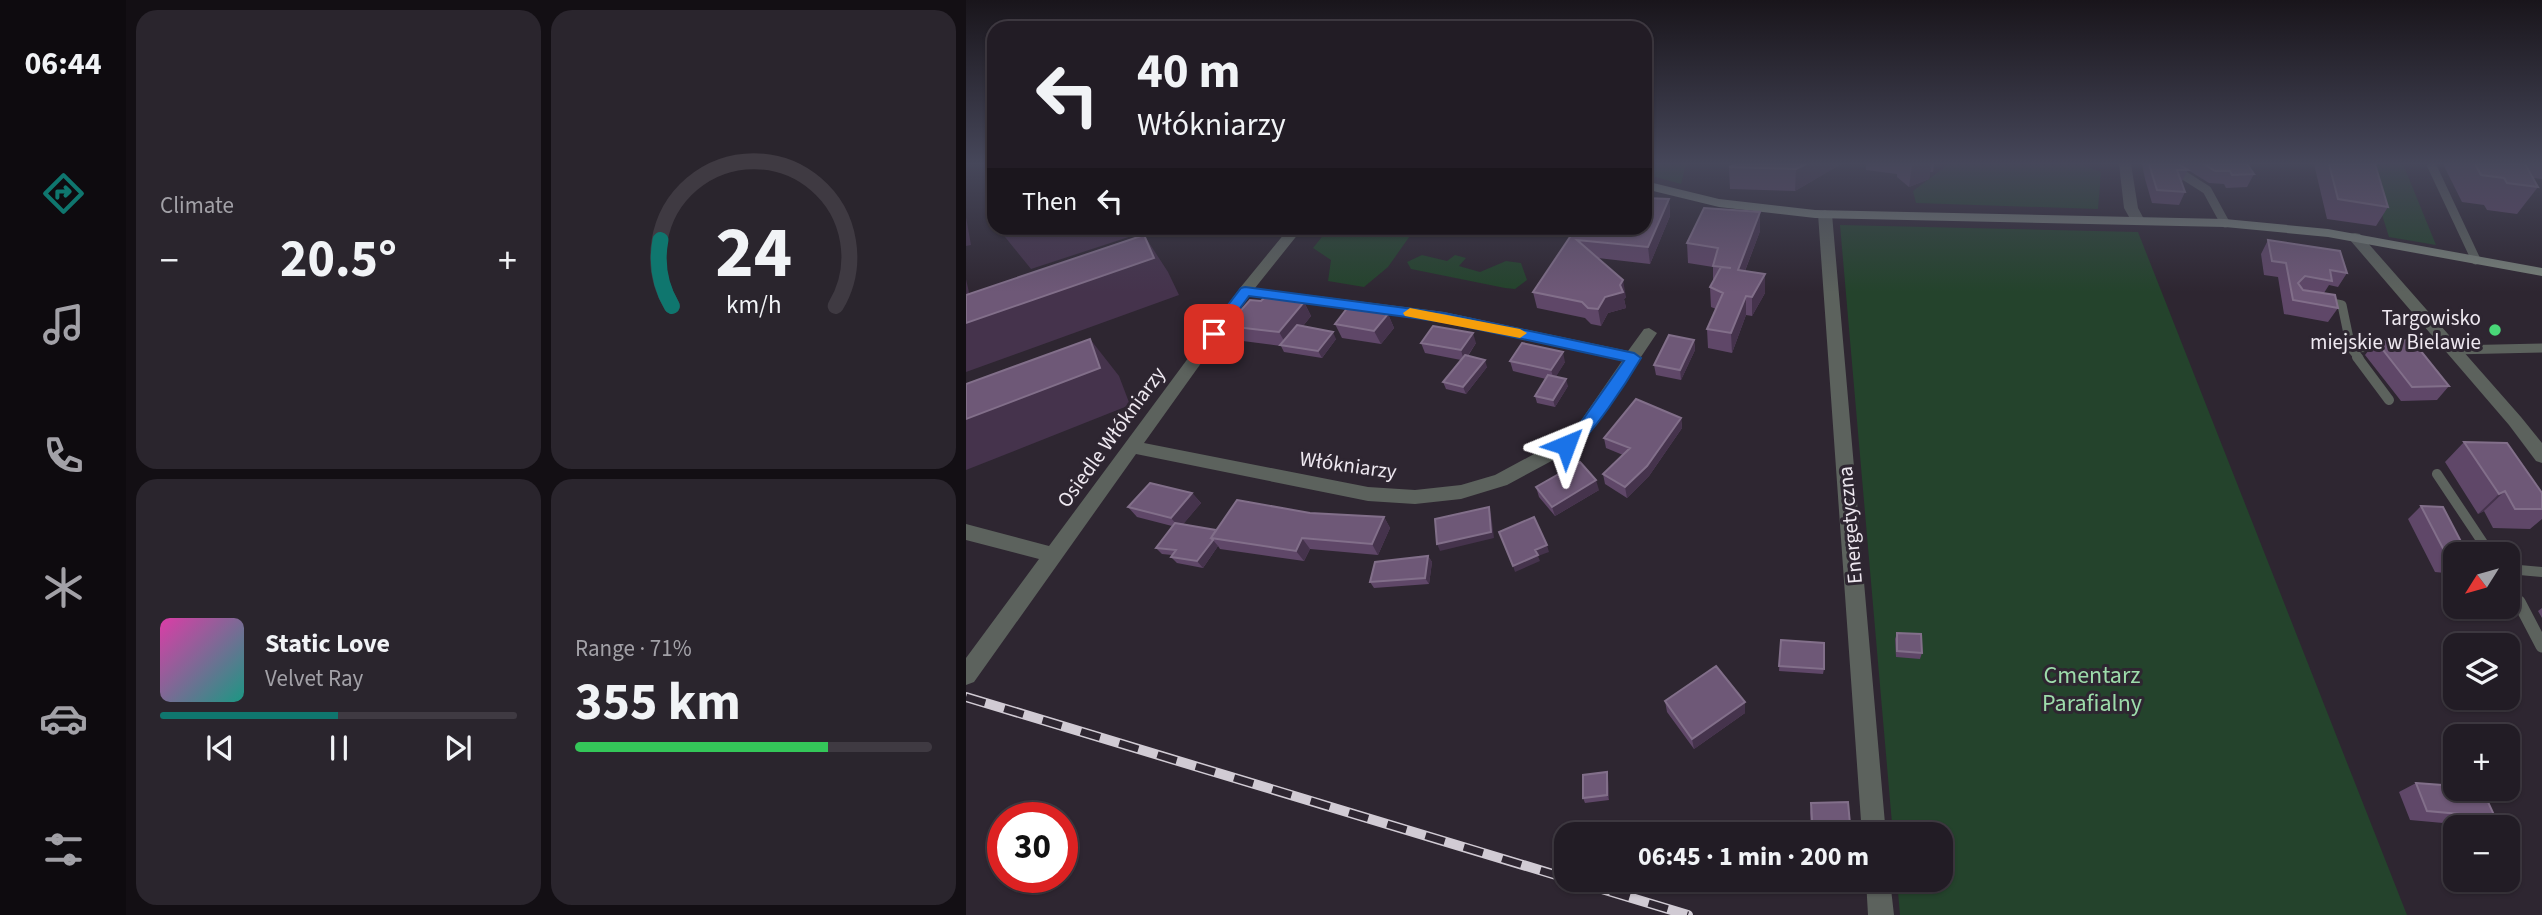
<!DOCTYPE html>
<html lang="en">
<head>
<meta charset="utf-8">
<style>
	body { margin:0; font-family:"Source Sans 3",sans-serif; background:#2a252d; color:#f1f3f6; height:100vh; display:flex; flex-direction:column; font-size:26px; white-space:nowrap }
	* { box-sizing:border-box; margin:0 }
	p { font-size:23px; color:#a2a1a7 }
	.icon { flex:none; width:38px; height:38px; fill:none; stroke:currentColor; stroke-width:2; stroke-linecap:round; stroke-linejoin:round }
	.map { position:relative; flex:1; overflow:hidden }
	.panel { display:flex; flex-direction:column; gap:10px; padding:10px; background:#130f14; width:840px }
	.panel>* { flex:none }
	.hud { position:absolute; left:21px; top:21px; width:665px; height:214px; border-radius:21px; box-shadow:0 2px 5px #0004,0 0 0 2px #3f3a42; background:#221c25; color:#f1f3f6; overflow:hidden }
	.needle { width:46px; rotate:233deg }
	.fabs { position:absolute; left:1477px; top:542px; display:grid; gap:14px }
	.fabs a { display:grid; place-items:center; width:77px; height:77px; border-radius:14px; background:#221c25; box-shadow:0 2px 5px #0004,0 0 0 2px #3f3a42; font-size:35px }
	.speed { position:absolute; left:21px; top:802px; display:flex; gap:14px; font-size:35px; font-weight:700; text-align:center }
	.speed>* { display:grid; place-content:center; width:91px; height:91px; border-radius:50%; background:#221c25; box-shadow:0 2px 5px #0004,0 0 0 2px #3f3a42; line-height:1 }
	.speed .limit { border:10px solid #d22; background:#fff; color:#111 }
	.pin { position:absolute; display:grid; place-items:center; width:60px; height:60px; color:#fff; margin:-30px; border-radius:14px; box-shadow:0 4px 10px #0006 }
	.me { position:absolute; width:77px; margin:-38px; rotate:44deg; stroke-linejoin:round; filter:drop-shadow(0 0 5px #0008) }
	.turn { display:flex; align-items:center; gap:24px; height:147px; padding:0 35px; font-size:32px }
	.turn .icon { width:91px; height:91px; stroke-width:2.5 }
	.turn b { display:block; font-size:49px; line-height:60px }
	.then { display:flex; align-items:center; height:66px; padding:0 35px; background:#0003; gap:14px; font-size:26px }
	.big { font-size:52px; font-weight:700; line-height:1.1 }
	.panel .card { flex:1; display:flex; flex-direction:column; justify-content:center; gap:10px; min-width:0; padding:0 24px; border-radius:21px; background:#2a252d }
	.panel .dial { align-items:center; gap:0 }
	.dial svg { height:182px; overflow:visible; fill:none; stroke:#3f3a42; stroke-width:7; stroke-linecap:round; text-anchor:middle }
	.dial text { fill:#f1f3f6; stroke:none }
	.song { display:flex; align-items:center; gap:21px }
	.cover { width:84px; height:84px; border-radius:10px; background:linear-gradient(135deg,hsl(320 70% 55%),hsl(170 70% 35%)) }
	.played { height:7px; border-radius:4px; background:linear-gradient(90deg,#0f766e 50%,#3f3a42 50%) }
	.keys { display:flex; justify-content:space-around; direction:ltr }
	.heat { display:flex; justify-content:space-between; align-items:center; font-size:38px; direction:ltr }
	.charge { height:10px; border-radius:5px; background:linear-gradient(90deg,#34c759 71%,#3f3a42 0) }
	.panel .tiles { flex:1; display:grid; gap:10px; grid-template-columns:repeat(2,1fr) }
	.trip { position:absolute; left:588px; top:822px; width:399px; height:70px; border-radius:21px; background:#221c25; box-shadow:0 2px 5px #0004,0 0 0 2px #3f3a42; font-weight:700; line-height:70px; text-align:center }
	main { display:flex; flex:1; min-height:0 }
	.tab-bar { display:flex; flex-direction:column; width:126px; justify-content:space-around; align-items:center; background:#0e0b0f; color:#a2a1a7 }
	.tab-bar .icon { width:49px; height:49px }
	.tab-bar .on { color:#0f766e }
	.tab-bar b { font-size:32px; color:#f1f3f6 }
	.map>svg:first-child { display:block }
	.green { fill:#24432c }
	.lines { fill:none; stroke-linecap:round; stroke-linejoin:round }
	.lane-far2 { stroke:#5c625d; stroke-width:9 }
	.lane-far1 { stroke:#5c625d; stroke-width:10 }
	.lane { stroke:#5c625d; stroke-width:13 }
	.street { fill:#5c625d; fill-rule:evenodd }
	.secondary { fill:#788179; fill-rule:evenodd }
	.rail-casing { stroke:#d1cbd4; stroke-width:10 }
	.rail { stroke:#2e2631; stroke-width:7; stroke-dasharray:20; stroke-linecap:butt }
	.wall { fill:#5f4768 }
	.shaded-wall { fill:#45334c }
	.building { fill:#6e5877; stroke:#826f8a; stroke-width:2 }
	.route { fill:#1a73e8; stroke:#114b97; stroke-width:2 }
	.slow { fill:#f59e0b }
	.poi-dot { fill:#49d778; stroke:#2e2631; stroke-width:2.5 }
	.labels { text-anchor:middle; stroke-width:6; stroke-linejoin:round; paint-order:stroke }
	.poi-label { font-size:21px; fill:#eee8f0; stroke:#2e2631; text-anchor:end }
	.street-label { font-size:21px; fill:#eee8f0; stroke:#2e2631 }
	.near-park-label { font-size:24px; fill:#9ddcab; stroke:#2e2631 }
</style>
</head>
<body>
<main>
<nav class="tab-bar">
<b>06:44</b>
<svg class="icon on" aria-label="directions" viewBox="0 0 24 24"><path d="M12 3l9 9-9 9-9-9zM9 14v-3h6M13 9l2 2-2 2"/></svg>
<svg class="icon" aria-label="music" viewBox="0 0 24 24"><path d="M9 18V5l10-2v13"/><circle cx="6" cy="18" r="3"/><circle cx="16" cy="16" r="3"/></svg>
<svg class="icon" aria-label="phone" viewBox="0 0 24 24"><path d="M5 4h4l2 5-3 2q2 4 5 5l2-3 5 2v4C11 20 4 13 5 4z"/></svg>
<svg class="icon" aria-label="climate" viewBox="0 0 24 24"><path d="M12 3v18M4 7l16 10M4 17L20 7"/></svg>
<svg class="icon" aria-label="car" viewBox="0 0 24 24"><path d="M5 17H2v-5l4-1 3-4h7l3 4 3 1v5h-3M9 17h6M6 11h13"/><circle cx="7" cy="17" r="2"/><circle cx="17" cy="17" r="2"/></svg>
<svg class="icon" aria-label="filters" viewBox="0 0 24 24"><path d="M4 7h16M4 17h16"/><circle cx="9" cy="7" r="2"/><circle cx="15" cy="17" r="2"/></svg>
</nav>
<section class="panel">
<div class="tiles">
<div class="card"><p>Climate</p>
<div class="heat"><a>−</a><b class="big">20.5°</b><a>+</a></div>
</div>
<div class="card dial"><svg viewBox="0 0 100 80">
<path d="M14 69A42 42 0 1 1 86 69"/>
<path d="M14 69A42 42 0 0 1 9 40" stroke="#0f766e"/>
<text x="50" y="56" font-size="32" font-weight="700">24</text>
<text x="50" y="72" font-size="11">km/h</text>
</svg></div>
<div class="card">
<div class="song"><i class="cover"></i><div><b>Static Love</b><p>Velvet Ray</p></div></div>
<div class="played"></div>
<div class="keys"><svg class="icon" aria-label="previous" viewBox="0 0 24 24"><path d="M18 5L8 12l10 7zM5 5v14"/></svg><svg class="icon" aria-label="pause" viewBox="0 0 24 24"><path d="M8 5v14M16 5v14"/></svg><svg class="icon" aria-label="next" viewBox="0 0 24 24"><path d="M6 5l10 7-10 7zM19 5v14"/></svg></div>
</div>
<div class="card"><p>Range · 71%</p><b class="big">355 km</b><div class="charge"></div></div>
</div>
</section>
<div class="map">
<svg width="1576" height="915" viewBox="0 0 1576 915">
	<rect width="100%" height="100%" fill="#2e2631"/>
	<!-- green -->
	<path class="green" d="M679,164H720L715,184L679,174Z
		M983,164H1115L1135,172L1132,209L950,203L947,191Z
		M1400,164H1437L1470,245L1423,237Z
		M874,225L1172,232L1441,915H934L931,880H975V835H927Z
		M363,228L446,233L422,267L398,287L362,281L365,260L347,248Z
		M456,255L481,261L489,255L500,258L493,266L514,272L540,261L555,263L561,280L549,289L539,288L445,269L441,262Z"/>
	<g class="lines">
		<!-- lane-far2 -->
		<path class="lane-far2" d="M1200,164L1241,190L1259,223
			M1465,164L1510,260
			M1357,301L1376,305L1385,348
			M1439,346L1482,345
			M1486,350L1576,348
			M1393,358L1385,348L1416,347"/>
		<!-- lane-far1 -->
		<path class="lane-far1" d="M1391,357L1423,400
			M1471,474L1525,555
			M1542,569L1576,572
			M1542,582L1554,604"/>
		<!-- lane -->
		<path class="lane" d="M1553,602L1576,646"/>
		<!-- street -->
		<path class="street" d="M1153,164H1165L1172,208L1179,221L1177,224H1167L1158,208Z
			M859,210L866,214L920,835H896L852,214Z
			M323,228H337L289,288L478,312L662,351L678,329L683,328L691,333L626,430L606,450L541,485L495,499L449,504L402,501L170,454L8,682L0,685V658L73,559L0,540V524L83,546L274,288ZM283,296L478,322L656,361L614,422L594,440L529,475L495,485L449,490L402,487L178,443Z
			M1389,233L1394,234L1555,417L1576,443V463L1570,461L1543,425L1384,240V234Z
			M900,880H924L928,915H902Z"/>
		<!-- secondary -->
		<path class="secondary" d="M679,181L753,199L849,210L1259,219L1362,229L1576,268V276L1362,237L1259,227L849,218L753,207L679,189Z"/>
		<defs>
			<path id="rail" d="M0,697L600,878
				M606,880L722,915"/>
		</defs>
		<!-- rail casing -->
		<use href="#rail" class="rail-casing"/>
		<!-- rail -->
		<use href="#rail" class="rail"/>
	</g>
	<!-- wall -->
	<path class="wall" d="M875,164L829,191L764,189L763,167Z
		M900,164H968L967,172H964L963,179L943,187L931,177V174L900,170Z
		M1176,164H1281L1288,174L1281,187L1260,188L1258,184L1243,183L1222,170L1215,183L1219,192L1213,205L1186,203L1179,179Z
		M1348,164H1409L1422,207L1410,226L1361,219Z
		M1477,164H1576V179L1567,178L1572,187L1551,214L1521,210L1518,205L1496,202Z
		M703,199L704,216L684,264L632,258L660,297L658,299L660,308L642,313L635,326L625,324L619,318L571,308L567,292L610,228Z
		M794,231L779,271L799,293L786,316L780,315L766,353L742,348L741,329L750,309L745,307L744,287L747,281V267L722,263L721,243Z
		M1302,240L1381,273L1372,287L1363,285L1358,293L1372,308L1362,322L1318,314L1312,277L1298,275L1295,254Z
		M295,301L338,302L345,316L337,326L370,339L356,358L318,352L315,346L269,340L261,326Z
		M422,314L428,328L415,344L376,338L369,324Z
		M728,340L729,350L715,380L690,375L688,365Z
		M1410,341L1483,386L1471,400L1435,401L1399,355Z
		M455,343H510L502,356L521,367L500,394L480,389L477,382L495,360L459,353Z
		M544,361L599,362L590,376L602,386L589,407L571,403L569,396L580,379L547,371Z
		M715,418L716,428L683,476L661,498L639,484L637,474L657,455L640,448L638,438Z
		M1498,442L1576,493V519L1564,529L1527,528L1518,511L1512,514L1479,462Z
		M570,487L633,490L589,516L573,497Z
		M226,493L235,503L217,524L250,530L344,513L418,517L424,528L412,555L344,549L338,561L254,549L252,546L237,568L211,563L205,557L206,555L196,554L190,548L206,526L171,517L162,507Z
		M1455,506L1489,555V574L1469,572L1442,519Z
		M462,556L466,562L463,584L408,588L404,582Z
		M1576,608V618L1572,611Z
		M931,633L956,653L954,659L930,657L929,639Z
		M815,640L858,669L857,674L813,671Z
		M699,701L779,713L728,749L701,712Z
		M641,772L642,777L643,800L619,803L617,798Z
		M1450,783L1529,817L1510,826L1444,820L1433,792Z
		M845,803L885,835H845L844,812Z"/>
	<!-- shaded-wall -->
	<path class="shaded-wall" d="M840,164H875L829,191L830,169Z
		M949,164H966L963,179L943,187L946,165Z
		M703,199L704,216L684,264L682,247Z
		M794,212V231L772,289V270Z
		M0,217L5,245L0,246Z
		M49,228H190L65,269L35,232Z
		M178,235L202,272L213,295L0,372V323Z
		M799,274V293L786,316V297Z
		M0,279L4,297L0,298Z
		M657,280L660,297L658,299L660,308L642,313L635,326L632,309L639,297L654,285Z
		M780,296V315L766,353L765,333Z
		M338,302L345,316L321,346L313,332Z
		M422,314L428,328L415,344L408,331Z
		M367,332L370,339L356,358L352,351Z
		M507,333L510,343L498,361L495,350Z
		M124,339L153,376L164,405L0,470V419Z
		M728,340L729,350L715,380L714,370Z
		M597,352L599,362L588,380L585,370Z
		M519,360L521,367L500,394L497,387Z
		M600,379L602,386L589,407L587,400Z
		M715,418L716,428L683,476L661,498L659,487Z
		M630,480L633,490L589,516L586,507Z
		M1539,491L1518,511L1512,514L1533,494Z
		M226,493L235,503L214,528L205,518Z
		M523,507L525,514L528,538L474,551L471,544Z
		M418,517L424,528L412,555L406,544Z
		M336,538L344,549L338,561L330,551Z
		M247,540L252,546L237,568L231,561Z
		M581,545L583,552L572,556L574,561L549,572L547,566L569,550Z
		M462,556L466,562L463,584L459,578Z
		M779,702V713L728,749L726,739Z
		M641,772L642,777L643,800L641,795Z"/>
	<!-- building -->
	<path class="building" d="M771,164H840L830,169L763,167Z
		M1183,164H1212L1222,170H1211L1219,192L1191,190Z
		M1238,164H1281L1288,174L1266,175L1264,171H1249Z
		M1363,164H1409L1422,207L1372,199Z
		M1509,164H1559L1572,187L1541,183L1538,178L1515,175Z
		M679,198L703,199L682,247L611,240L657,280L654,285L657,292L639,297L632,309L622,308L616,302L567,292L610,228H679Z
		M738,208L794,212L772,270L799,274L786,297L780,296L765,333L741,329L757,293L744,287L755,267L765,268L747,266L752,248L721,243Z
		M33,228H49L35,232Z
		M178,235L188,258L0,323V295Z
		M1302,240L1374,251L1381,273L1364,270L1366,281L1339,276L1332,283L1337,290L1369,295L1372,308L1327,300L1320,263L1306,261Z
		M299,297L338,302L313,332L261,326L284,300L295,301Z
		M382,307L422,314L408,331L369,324Z
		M331,325L367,332L352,351L314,345Z
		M467,326L507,333L495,350L455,343Z
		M703,335L728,340L714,370L688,365Z
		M124,339L134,368L0,419V384Z
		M1446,340L1483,386L1446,387L1410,341Z
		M556,343L597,352L585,370L544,361Z
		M499,355L519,360L497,387L477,382Z
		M582,375L600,379L587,400L569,396Z
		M670,399L715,418L681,466L659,487L637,474L664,448L638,438Z
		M1498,442L1541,443L1576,493V509H1549L1539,491L1533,494Z
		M614,462L630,480L586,507L570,487Z
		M184,483L226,493L205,518L162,507Z
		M271,500L344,513L418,517L406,544L336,538L330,551L245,538Z
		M1455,506L1477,507L1502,555H1489V560H1483Z
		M523,507L525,532L471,544L469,519Z
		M568,517L581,545L569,550L572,555L547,566L533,532Z
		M209,523L250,530L245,538L247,540L231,561L205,557L210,550L190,548Z
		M462,556L459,578L404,582L409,562Z
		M931,633L955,634L956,653L931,651Z
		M815,640L858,643V669L813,666Z
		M750,666L779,702L726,739L699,701Z
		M641,772V795L617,798V775Z
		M1450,783L1489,786V789H1516L1529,817L1461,811Z
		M882,802L885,835H847L845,803Z"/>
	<!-- sky -->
	<linearGradient id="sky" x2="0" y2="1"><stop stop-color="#19151b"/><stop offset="0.56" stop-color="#46475a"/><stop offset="1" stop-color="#46475a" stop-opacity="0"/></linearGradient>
	<rect width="1576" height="292" fill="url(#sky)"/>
	<!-- route -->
	<path class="route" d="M279,287L478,313L668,353L675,358C662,380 625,438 605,450C600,452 599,451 594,449L592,445L615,422L658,361L478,322L283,296L253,337H243V330L275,288Z"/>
	<!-- slow -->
	<path class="slow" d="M444,308L554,329L561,333L554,338L439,316L437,313Z"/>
	<!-- markers -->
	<circle class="poi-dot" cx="1529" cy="330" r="7"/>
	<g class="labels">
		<!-- poi labels -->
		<g class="poi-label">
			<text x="1515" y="325">Targowisko<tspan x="1515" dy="24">miejskie w Bielawie</tspan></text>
		</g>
		<!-- street labels -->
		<g class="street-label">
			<text transform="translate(145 437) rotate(-54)" y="7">Osiedle Włókniarzy</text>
			<text transform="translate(382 465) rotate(8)" y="7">Włókniarzy</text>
			<text transform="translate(884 525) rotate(-95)" y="7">Energetyczna</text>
		</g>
		<!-- near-park labels -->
		<g class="near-park-label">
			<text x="1126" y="683">Cmentarz<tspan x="1126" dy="28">Parafialny</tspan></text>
		</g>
	</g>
</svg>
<div class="fabs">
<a><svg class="needle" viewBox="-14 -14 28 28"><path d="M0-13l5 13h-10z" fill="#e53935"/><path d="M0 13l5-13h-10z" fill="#a2a1a7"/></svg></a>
<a><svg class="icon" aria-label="layers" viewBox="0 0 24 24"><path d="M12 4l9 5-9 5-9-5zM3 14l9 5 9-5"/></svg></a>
<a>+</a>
<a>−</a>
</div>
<div class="speed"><div class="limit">30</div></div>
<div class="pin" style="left:248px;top:334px;background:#d93025"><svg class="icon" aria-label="arrive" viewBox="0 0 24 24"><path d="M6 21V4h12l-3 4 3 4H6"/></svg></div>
<svg class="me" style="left:600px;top:445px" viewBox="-20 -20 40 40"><path d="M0-17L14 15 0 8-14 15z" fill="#1a73e8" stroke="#fff" stroke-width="4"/></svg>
<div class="trip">06:45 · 1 min · 200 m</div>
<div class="hud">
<div class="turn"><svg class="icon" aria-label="left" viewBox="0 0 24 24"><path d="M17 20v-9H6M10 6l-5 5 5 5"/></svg><div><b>40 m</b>Włókniarzy</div></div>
<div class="then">Then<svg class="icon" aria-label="left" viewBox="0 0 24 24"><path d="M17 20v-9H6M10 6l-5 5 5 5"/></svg></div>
</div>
</div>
</main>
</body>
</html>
